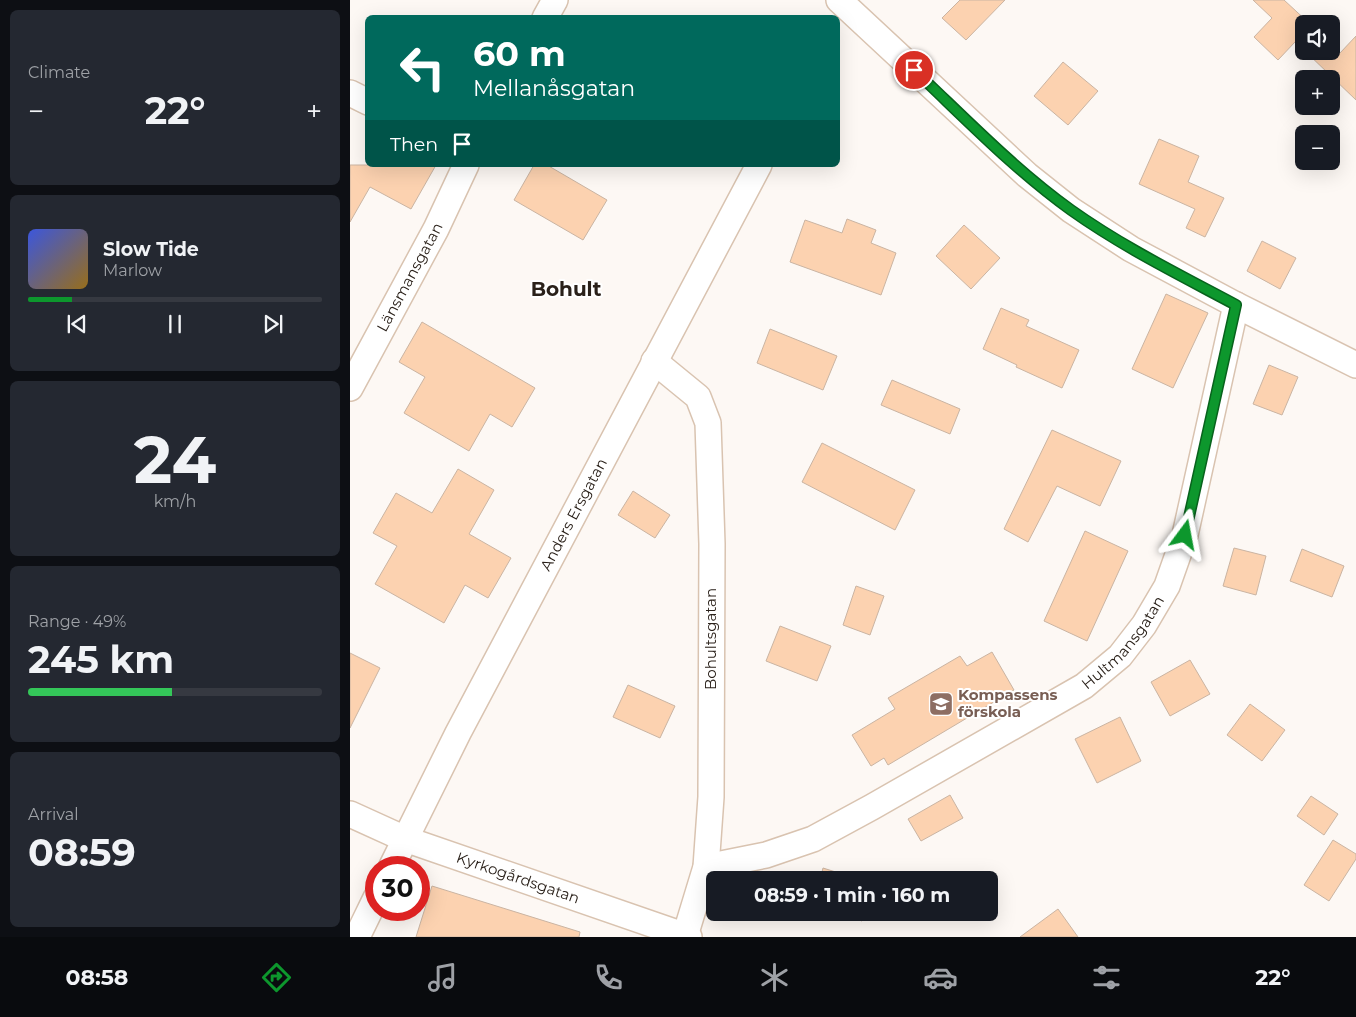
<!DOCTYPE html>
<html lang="en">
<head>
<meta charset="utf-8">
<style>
	body { margin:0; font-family:Montserrat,sans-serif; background:#242831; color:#f1f3f6; height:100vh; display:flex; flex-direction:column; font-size:19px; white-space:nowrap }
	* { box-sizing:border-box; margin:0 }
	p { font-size:16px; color:#9ea1a6 }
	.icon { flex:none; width:28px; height:28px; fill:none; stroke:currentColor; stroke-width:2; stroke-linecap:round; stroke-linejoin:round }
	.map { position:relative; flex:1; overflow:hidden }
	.panel { display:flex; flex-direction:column; gap:10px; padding:10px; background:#0d0f14; width:350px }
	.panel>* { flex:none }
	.top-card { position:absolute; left:15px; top:15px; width:475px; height:152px; border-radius:8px; box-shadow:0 5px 20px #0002; background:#00695c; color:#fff; overflow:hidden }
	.buttons { position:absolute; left:945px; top:15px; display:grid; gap:10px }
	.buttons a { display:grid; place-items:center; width:45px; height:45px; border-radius:8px; background:#171b24; box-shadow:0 5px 20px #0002; font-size:25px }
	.speed { position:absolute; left:15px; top:856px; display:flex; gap:10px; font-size:25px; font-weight:700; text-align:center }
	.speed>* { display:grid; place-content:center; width:65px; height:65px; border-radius:50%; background:#171b24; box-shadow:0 5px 20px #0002; line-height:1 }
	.speed .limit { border:8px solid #d22; background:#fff; color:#111 }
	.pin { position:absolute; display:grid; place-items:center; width:42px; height:42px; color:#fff; margin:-21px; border:2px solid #fff; border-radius:50%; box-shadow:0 1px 5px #0007 }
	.me { position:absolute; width:55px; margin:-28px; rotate:13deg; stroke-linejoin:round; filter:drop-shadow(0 0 4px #0008) }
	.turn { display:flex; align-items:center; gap:18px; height:105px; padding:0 25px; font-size:22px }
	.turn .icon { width:65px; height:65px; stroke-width:2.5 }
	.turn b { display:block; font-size:35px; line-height:42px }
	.then { display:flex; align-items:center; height:48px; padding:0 25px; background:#0003; gap:10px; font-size:19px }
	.big { font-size:38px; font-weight:700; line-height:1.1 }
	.panel .card { flex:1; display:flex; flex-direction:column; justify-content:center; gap:8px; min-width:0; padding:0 18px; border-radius:8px; background:#242831 }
	.panel .dial { align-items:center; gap:0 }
	.dial b { font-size:65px; line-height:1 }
	.song { display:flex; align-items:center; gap:15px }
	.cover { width:60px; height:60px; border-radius:8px; background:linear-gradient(135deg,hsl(230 70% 55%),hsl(40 70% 35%)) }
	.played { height:5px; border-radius:2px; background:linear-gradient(90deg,#0d972d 15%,#363941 15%) }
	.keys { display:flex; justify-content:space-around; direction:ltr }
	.heat { display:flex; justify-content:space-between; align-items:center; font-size:28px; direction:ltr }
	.charge { height:8px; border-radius:4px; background:linear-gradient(90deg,#34c759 49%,#363941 0) }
	.trip { position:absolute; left:356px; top:871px; width:292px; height:50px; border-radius:8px; background:#171b24; box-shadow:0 5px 20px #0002; font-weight:700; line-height:50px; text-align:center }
	.tab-bar { display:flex; height:80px; justify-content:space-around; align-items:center; background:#090b0e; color:#9ea1a6 }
	.tab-bar .icon { width:35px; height:35px }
	.tab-bar .current { color:#0d972d }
	.tab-bar b { font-size:22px; color:#f1f3f6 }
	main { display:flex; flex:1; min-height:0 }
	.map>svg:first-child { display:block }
	.building { fill:#fcd2b0; stroke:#cab4a2 }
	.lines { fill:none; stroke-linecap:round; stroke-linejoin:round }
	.street-casing { stroke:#d9c3b0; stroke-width:28 }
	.street { stroke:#fff; stroke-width:25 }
	.route-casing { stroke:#08621d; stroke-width:12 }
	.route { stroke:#0d972d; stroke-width:9 }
	.labels { text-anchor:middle; stroke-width:4; stroke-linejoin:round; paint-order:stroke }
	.street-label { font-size:15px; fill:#2a211a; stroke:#fff }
	.education-label { font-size:15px; font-weight:bold; fill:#785e54; stroke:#fff; text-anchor:start }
	.district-label { font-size:20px; font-weight:bold; fill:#2a211a; stroke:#fff }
</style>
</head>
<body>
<main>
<section class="panel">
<div class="card"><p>Climate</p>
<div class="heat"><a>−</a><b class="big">22°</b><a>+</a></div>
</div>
<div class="card">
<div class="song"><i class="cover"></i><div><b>Slow Tide</b><p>Marlow</p></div></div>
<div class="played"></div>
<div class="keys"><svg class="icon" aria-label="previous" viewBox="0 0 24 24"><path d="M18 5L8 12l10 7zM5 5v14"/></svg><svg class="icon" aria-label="pause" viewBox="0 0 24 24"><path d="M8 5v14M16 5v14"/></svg><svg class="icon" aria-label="next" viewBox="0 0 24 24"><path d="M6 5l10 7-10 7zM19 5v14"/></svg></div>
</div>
<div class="card dial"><b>24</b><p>km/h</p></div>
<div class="card"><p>Range · 49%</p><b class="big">245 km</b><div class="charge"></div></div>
<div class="card"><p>Arrival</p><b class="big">08:59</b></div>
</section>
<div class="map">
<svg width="1006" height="937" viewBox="0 0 1006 937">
	<rect width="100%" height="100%" fill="#fdf8f4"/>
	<!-- building -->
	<path class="building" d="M610,0H655L616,40L592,18Z
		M903,0H934L960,24H954V50L945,42L928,60L904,37L922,18Z
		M1006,36V100L955,51H981V44L990,53Z
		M713,62L748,91L718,125L684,96Z
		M809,139L849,156L838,182L874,198L855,237L836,228L845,209L789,184Z
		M0,165H86L61,209L20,187L0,222Z
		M184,165H197L257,200L233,240L164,200Z
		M497,219L526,230L521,243L546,253L531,295L440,262L455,220L492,233Z
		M614,225L650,258L621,289L586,256Z
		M912,241L946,258L930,289L897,271Z
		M816,294L858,313L823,388L782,369Z
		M651,308L679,320L676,326L729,350L712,388L666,367L667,365L633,349Z
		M72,322L185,388L162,427L140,414L119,451L54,413L75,377L49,362Z
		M420,329L487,356L473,390L407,363Z
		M919,365L948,377L932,415L903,404Z
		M542,380L610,409L600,434L531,405Z
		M702,430L771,461L750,506L707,486L678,542L654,529Z
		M472,443L565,490L545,530L452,482Z
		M108,469L144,490L119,534L161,558L138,598L115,585L94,623L25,584L47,546L23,533L46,493L82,513Z
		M283,491L320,515L305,538L268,515Z
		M735,531L778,551L737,641L694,621Z
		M884,548L916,556L906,595L873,586Z
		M952,549L994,566L982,597L940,581Z
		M506,586L534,596L520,635L493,625Z
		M430,626L481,646L467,681L416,661Z
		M642,652L664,690L538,765L534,758L521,766L502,735L545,709L538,698L610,656L617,666Z
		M0,653L30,668L0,728Z
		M840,660L860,694L820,716L801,682Z
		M278,685L325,706L310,738L263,717Z
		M900,704L935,730L912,761L877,735Z
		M770,717L791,761L747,783L725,739Z
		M600,795L613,818L571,841L558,819Z
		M961,796L988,814L974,835L947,816Z
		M983,840L1006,854V859L979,901L954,885Z
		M473,868L511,880H470Z
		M82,886L230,932L229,937H66Z
		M708,909L728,937H670Z
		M485,912H515L512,921Z"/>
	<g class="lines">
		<defs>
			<g id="street">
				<path d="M489,0L677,175L721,210L781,249L886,305L1006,365"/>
				<path d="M195,18L205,0"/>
				<path d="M0,93L18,102"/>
				<path d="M304,361L348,397L358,423L362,544L361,797L356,867L335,936"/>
				<path id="s1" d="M0,388L86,229L116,165"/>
				<path id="s2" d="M0,814L55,839L339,937"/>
				<path id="s3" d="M356,867L416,855L463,839L522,807L734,686L770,656L794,625L817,586L835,535L886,305"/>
				<path id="s4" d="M41,868L108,733L409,165"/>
				<path d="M7,937L26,898"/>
			</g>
		</defs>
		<!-- street casing -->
		<use href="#street" class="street-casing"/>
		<!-- street -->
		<use href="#street" class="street"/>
	</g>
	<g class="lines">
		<defs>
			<path id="route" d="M564,70C615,118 664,169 721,210C773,247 830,275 886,305L835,535"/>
		</defs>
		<!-- route casing -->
		<use href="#route" class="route-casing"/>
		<!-- route -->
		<use href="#route" class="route"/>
	</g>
	<!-- icons -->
	<defs>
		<symbol id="school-square" viewBox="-11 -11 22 22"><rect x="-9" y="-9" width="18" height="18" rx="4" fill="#8d6e63" stroke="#fff"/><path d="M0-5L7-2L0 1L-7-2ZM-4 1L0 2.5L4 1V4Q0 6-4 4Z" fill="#fff"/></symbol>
	</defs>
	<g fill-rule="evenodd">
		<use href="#school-square" x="577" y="690" width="28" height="28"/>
	</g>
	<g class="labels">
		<!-- street labels -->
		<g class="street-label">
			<text dy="5" stroke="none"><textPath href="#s1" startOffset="126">Länsmansgatan</textPath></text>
			<text dy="5" stroke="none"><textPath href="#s4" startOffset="398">Anders Ersgatan</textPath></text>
			<text transform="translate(361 639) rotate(-90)" y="5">Bohultsgatan</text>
			<text dy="5" stroke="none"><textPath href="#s3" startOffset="481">Hultmansgatan</textPath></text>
			<text dy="5" stroke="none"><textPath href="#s2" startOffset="180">Kyrkogårdsgatan</textPath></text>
		</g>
		<!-- education labels -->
		<g class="education-label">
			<text x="608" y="700">Kompassens<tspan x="608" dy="17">förskola</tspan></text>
		</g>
		<!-- district labels -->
		<g class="district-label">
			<text x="216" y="296">Bohult</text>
		</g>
	</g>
</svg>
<div class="buttons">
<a><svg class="icon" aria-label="sound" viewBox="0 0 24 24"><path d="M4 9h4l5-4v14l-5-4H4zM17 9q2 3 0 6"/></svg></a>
<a>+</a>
<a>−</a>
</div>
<div class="speed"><div class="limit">30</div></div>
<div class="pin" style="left:564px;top:70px;background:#d93025"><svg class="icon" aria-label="arrive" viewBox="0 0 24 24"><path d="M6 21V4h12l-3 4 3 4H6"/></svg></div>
<svg class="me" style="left:835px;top:535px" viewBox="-20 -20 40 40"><path d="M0-17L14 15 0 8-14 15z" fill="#0d972d" stroke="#fff" stroke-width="4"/></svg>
<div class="trip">08:59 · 1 min · 160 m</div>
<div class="top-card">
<div class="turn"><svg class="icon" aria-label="left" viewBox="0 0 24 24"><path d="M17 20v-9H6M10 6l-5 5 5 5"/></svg><div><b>60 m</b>Mellanåsgatan</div></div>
<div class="then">Then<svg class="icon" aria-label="arrive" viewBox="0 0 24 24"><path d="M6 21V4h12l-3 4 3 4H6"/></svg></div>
</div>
</div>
</main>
<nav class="tab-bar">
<b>08:58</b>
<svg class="icon current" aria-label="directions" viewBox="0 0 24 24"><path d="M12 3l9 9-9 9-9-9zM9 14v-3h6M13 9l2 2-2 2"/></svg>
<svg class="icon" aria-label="music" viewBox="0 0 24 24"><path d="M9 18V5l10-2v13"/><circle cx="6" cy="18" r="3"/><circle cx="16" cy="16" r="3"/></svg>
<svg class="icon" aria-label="phone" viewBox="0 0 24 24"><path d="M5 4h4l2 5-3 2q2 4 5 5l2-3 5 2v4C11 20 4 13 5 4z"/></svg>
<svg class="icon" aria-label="climate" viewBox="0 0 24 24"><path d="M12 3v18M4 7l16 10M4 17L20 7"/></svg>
<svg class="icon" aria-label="car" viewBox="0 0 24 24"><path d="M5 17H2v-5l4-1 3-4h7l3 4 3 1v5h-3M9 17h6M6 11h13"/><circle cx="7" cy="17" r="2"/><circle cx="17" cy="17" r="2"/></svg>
<svg class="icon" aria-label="filters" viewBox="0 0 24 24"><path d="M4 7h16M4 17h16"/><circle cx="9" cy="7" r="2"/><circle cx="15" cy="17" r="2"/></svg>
<b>22°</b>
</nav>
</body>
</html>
